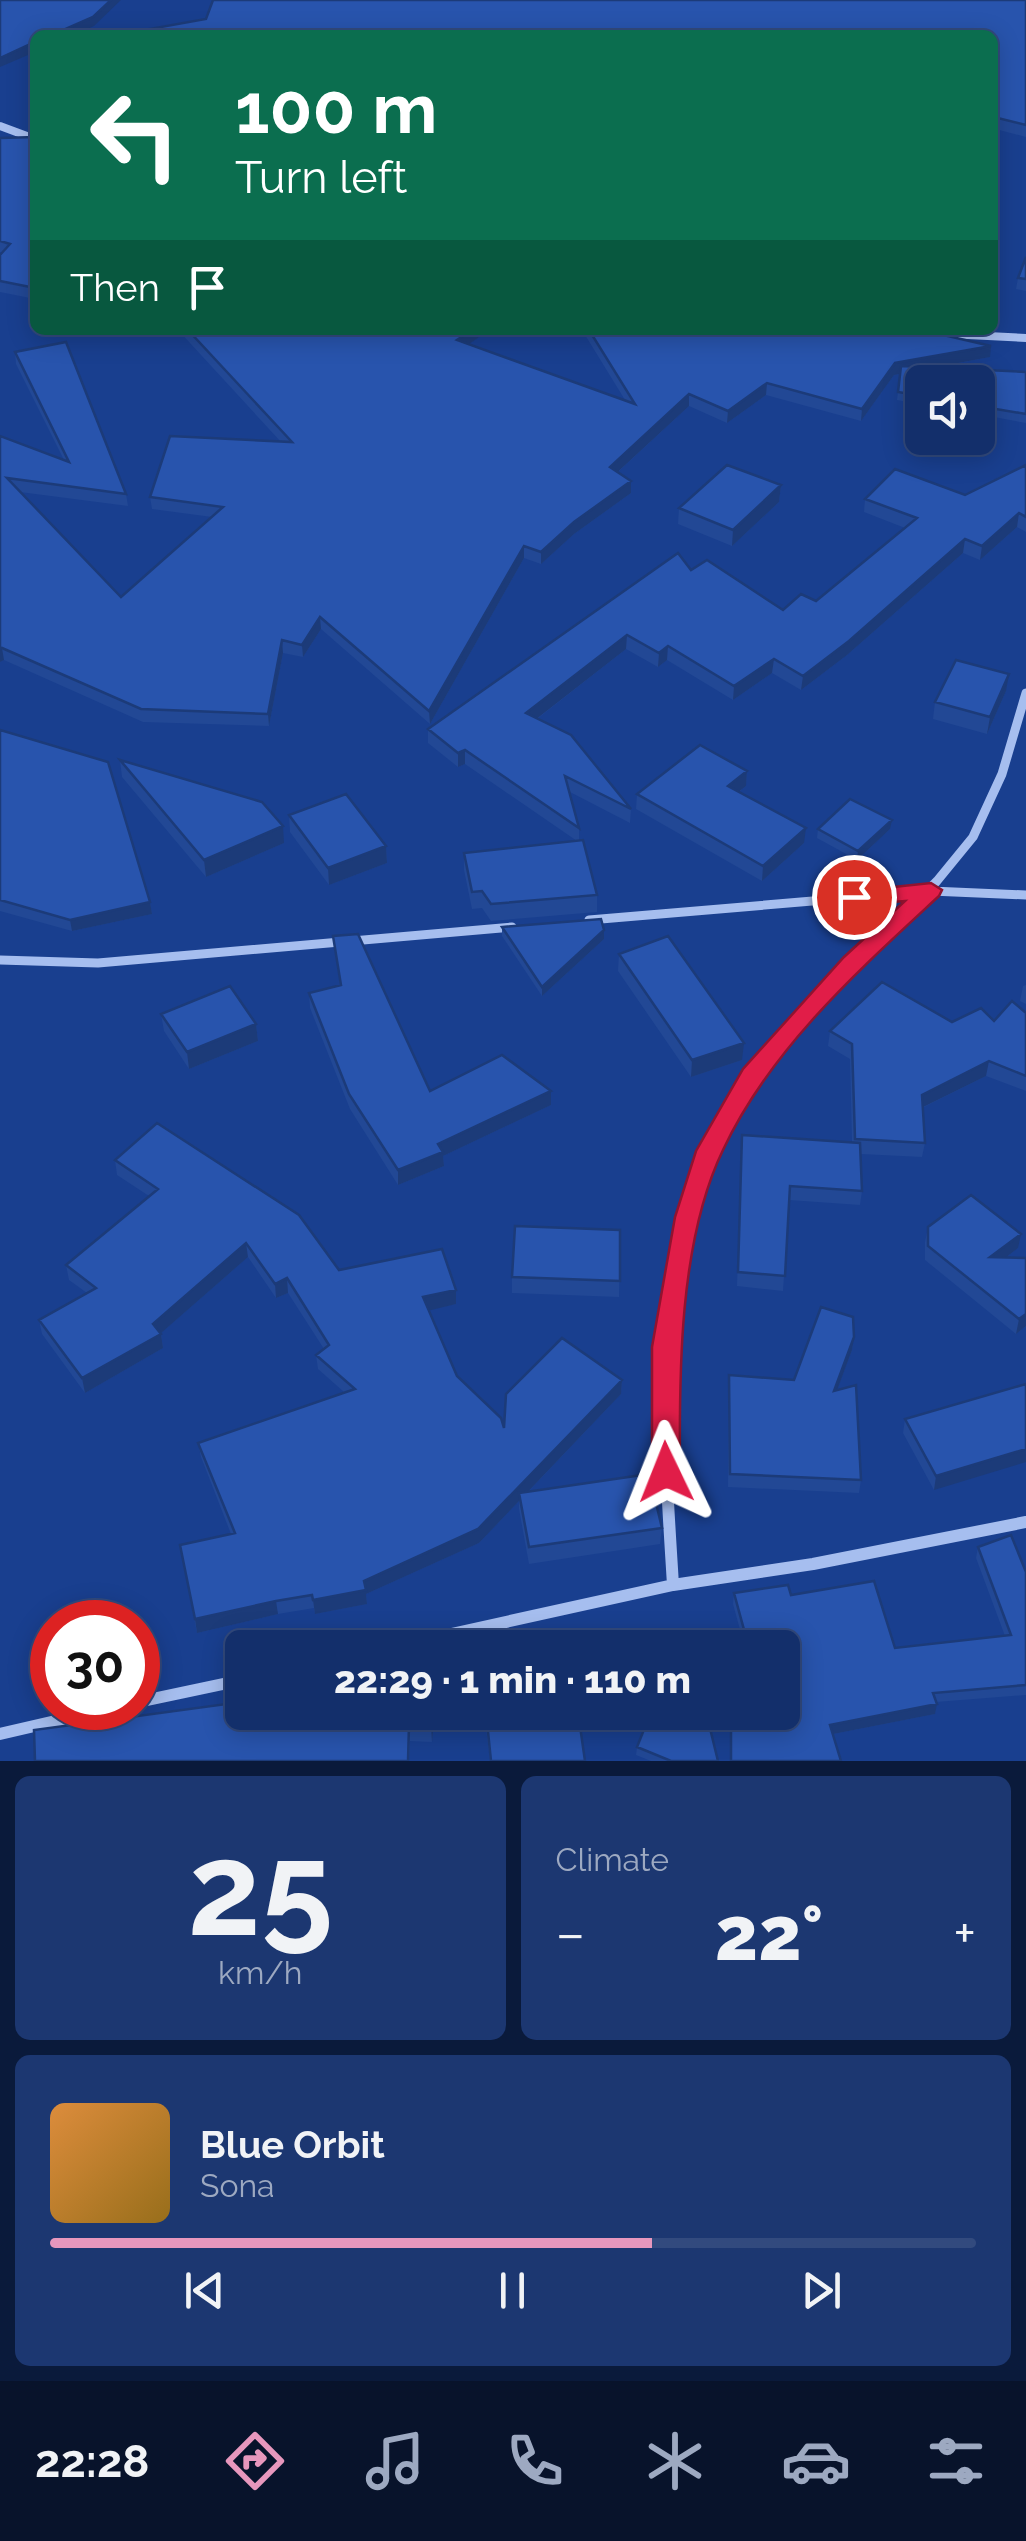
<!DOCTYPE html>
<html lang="en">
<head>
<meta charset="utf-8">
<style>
	body { margin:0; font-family:Raleway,sans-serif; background:#1c3771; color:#f1f3f6; height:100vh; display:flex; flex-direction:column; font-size:38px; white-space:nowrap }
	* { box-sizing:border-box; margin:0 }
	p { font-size:32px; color:#9da9c1 }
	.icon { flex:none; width:55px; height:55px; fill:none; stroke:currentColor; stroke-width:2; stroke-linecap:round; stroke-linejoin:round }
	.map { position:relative; height:1761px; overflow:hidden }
	.panel { display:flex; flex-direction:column; gap:15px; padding:15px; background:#0a1a3b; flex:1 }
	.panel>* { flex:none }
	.banner { position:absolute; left:30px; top:30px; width:968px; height:305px; border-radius:15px; box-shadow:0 5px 25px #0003,0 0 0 2px #324a7e; background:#0b6e4f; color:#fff; overflow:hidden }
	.fabs { position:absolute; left:905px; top:365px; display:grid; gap:20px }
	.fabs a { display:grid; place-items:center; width:90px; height:90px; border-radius:15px; background:#132f6b; box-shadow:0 5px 25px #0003,0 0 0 2px #324a7e; font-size:50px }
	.speed { position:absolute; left:30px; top:1600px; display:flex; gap:20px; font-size:50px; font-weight:700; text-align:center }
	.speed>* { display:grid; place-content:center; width:130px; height:130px; border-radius:50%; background:#132f6b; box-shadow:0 5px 25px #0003,0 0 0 2px #324a7e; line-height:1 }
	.speed .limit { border:15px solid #d22; background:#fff; color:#111 }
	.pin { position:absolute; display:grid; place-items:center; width:85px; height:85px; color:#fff; margin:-42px; border:5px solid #fff; border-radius:50%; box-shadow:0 2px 10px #0007 }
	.me { position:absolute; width:110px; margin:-55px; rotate:358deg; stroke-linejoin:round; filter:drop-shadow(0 0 8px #0008) }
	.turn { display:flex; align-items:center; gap:35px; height:210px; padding:0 40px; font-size:45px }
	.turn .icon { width:130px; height:130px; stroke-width:2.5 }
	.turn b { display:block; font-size:70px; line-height:85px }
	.then { display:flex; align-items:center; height:95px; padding:0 40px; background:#0003; gap:20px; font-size:38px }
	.big { font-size:75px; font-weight:800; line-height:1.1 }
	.panel .tile { flex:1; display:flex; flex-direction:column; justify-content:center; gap:15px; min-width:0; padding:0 35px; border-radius:15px; background:#1c3771 }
	.panel .dial { align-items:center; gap:0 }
	.dial b { font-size:130px; line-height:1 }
	.song { display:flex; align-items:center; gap:30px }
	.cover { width:120px; height:120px; border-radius:15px; background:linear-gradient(135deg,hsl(30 70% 55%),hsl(40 70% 35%)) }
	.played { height:10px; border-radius:5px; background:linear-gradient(90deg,#e797bd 65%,#324a7e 65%) }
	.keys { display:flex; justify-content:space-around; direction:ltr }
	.heat { display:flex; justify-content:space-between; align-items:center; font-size:55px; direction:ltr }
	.panel .tiles { flex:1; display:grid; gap:15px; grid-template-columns:1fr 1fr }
	.tile:last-child { grid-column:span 2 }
	.trip { position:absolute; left:225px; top:1630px; width:575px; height:100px; border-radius:15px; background:#132f6b; box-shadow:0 5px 25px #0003,0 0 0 2px #324a7e; font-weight:800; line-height:100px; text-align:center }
	.dock { display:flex; height:160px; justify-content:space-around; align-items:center; background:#08132b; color:#9da9c1 }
	.dock .icon { width:70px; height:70px }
	.dock .current { color:#e797bd }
	.dock b { font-size:45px; color:#f1f3f6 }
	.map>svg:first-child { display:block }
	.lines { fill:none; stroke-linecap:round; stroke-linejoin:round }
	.minor-far2 { stroke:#a6beef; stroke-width:8 }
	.minor-far1 { stroke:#a6beef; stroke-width:9 }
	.minor { stroke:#a6beef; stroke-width:12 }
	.wall { fill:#224895 }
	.shaded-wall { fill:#1c3b79 }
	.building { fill:#2854ad; stroke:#1c3b79; stroke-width:2.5 }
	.route { fill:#e11d48; stroke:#92132f; stroke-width:2.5 }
</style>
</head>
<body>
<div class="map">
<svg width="1026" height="1761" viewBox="0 0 1026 1761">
	<rect width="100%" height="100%" fill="#193f8f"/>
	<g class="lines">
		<!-- minor-far2 -->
		<path class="minor-far2" d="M0,126L35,139
			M927,333L1026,338"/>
		<!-- minor-far1 -->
		<path class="minor-far1" d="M589,920L931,891L1026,895
			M0,960L98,963L512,927
			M794,1026L937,881L973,837L1002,774L1026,693"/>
		<!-- minor -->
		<path class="minor" d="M673,1585C664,1436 648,1266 720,1128C740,1090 768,1056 796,1023
			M388,1648L673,1585L813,1564L1026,1522
			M138,1702L242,1680
			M0,1734L112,1708"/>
	</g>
	<!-- wall -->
	<path class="wall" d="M1026,0V137L992,128V35Z
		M35,137V299L0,292V255L2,252H0V138Z
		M1026,257V291L1016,289L1018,278Z
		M178,330H489L469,344L625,400L582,330H922L990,357L933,368L1026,372V423L978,414V382H922V405L897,400L900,374L894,375L861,421L766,395L727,423L689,406L618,472L631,481V493L574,534L541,564L524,558L430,724L321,629L303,657L283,653L269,726L143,722L4,660L0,662V436L64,460L16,364L15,352L126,494L128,506L20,492L121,597L212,517L152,509L150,497L281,442Z
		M1026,465V532L1017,527L980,560L963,553L847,655L801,690L772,673L733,700L667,660L658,667L626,649L537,719L631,809L630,823L570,792L579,828V841L597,895V912L491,921L482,908L472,909L464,870V853L577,841L465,764L458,767L428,743V729L691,570L783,610L816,601L905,528L864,512L865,499L965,495Z
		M781,485L779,502L732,546L678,524L679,508Z
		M1006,691L987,734L933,719L935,702Z
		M0,730L150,902L152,914L72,931L0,911Z
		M120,760L284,843L206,877L122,777Z
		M747,771L746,786L739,792L804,843L762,881L636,809L637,794Z
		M289,815L386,846L387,863L329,885L290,832Z
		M818,829H890L857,860L817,838Z
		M502,927L604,930V939L542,996L502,936Z
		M333,936L430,1091H551V1105L443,1156L444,1166L398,1185L350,1109L310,1008L309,993L340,985Z
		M619,954L742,1060L691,1077L618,971Z
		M1026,985V1004L1020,1001L1023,986Z
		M1026,1013V1091L986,1076L922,1108L925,1143L922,1157L861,1154L862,1191L860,1205L789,1200L783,1291L737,1286L742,1135L852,1142L850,1059L828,1046L830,1031L952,1022L994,1021Z
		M161,1014L256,1024L258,1041L189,1069L164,1031Z
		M115,1160L339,1270L456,1304L428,1310L457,1376L504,1428L622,1380L621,1394L528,1492L662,1528L660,1544L529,1564L519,1509V1501L479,1543L366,1594L367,1604L315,1614L314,1608L278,1614L197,1633L180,1545L231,1534L201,1457L198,1443L344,1392L318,1369L316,1355L324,1349L288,1293L276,1298L248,1257L161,1333L163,1348L85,1393L42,1334L39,1320L87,1293L69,1280L66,1265L149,1196L117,1175Z
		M928,1227L1018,1248L1005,1258L1026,1326L1016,1334L925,1260V1242Z
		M620,1230L619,1297L512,1293V1277Z
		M854,1337L852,1350L837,1390L861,1480L859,1493L728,1487L729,1375L794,1380Z
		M1026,1384L934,1490L903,1433L905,1419Z
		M978,1547L1026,1572V1695L936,1702L935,1714L833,1734L841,1761H730V1712L764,1722L762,1712H782V1648H745L733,1604L734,1593L791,1595L895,1648L1005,1636L976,1558Z
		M242,1712H435L432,1742L410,1741L409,1761H35Z
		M484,1712H578L585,1761H490Z
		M637,1747L718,1761H651L636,1755Z"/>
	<!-- shaded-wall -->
	<path class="shaded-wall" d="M111,0H121L94,26L74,35H52Z
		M35,42V52L0,67V58Z
		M472,330H489L458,352L457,340Z
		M991,346L990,357L894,375L861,421L862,409L895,363Z
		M767,383L766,395L727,423L728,411Z
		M689,394V406L610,479V467Z
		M631,481V493L574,534L541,564V552L574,522Z
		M781,485L779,502L732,546L733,530Z
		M1019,513L1017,527L980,560L982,546Z
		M965,539L963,553L847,655L801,690L803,676Z
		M524,546V558L430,724L429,711Z
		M320,617L321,629L303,657L302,645Z
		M627,635L626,649L526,727V713Z
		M282,640L283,653L269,726L268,714Z
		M668,646L667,660L658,667L659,653Z
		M2,648L4,660L0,662V649Z
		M774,659L772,673L733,700L734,686Z
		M1009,674L1006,691L987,734L990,717Z
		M465,750V764L458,767V753Z
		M747,771L746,786L727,801L728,786Z
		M892,820L890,829L857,860L858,851Z
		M283,826L284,843L206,877L204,860Z
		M806,828L804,843L762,881L763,866Z
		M386,846L387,863L329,885L328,868Z
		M150,902L152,914L72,931L70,920Z
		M604,930V939L542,996V987Z
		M256,1024L258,1041L189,1069L187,1052Z
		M744,1043L742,1060L691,1077L692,1060Z
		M989,1061L986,1076L919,1109L922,1095Z
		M551,1091V1105L443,1156L444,1166L398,1185V1170L438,1144Z
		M1021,1234L1018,1248L987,1272L990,1257Z
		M246,1243L248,1257L160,1334H161L163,1348L85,1393L82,1378L153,1324Z
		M287,1278L288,1293L276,1298L275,1284Z
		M456,1290V1304L423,1312V1297Z
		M1026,1314V1326L1016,1334L1019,1319Z
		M854,1337L852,1350L832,1404L834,1391Z
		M622,1380L621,1394L520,1500L519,1493V1501L479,1543L366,1594L367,1604L315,1614L313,1600L364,1581Z
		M1026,1449V1462L934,1490L936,1476Z
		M276,1601L278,1614L197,1633L195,1619Z
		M937,1704L935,1714L828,1735L830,1725Z
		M432,1712H435L432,1742L431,1726Z"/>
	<!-- building -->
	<path class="building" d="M0,0H111L93,17L52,35H35V42L0,58Z
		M213,0H1026V125L994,117L992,118V35H142L144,30L206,19Z
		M35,137V288L0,281V255L10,244L0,241V138Z
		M1026,257V279L1018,278Z
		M188,330H472L457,340L635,404L589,330H922L991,346L895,363L862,409L767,383L728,411L689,394L610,467L631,481L574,522L541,552L524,546L429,711L320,617L302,645L282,640L268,714L141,709L2,648L0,649V436L69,462L15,352L66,342L126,494L7,478L121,597L223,507L150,497L170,436L292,442Z
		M901,366L1026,372V414L978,406V382H922V396L898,392Z
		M727,465L781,485L733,530L679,508Z
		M1026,465V517L1019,513L982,546L965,539L849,641L803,676L774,659L734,686L668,646L659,653L627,635L526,713L571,735L631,809L565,776L579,828L465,750L458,753L428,729L678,553L691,570L707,560L783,610L801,594L816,601L917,518L865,499L895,469L965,495Z
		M956,660L1009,674L990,717L935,702Z
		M0,730L108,762L150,902L70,920L0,900Z
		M700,745L747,771L728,786L806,828L763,866L637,794Z
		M120,760L262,802L283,826L204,860Z
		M346,794L386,846L328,868L289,815Z
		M850,799L892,820L858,851L818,829Z
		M583,840L597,895L491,904L482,891L472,892L464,853Z
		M601,919L604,930L542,987L502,927Z
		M358,934L430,1091L502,1055L551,1091L438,1144L443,1152L398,1170L349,1094L309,993L341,985L333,936Z
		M668,936L744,1043L692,1060L619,954Z
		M882,982L952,1022L981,1008L994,1021L1012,1001L1026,1013V1076L989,1061L922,1095L925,1143L855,1139L852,1044L830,1031Z
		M230,986L256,1024L187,1052L161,1014Z
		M157,1123L299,1215L339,1270L442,1249L456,1290L423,1297L457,1376L501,1418L504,1428L506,1394L562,1338L622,1380L478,1529L364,1581L366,1590L313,1600L312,1595L276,1601L195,1619L180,1545L235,1533L198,1443L355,1389L316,1355L329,1345L287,1278L275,1284L246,1243L153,1324L161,1334L82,1378L39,1320L96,1288L66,1265L158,1189L115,1160Z
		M742,1135L860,1143L862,1191L790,1186L785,1276L738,1272Z
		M971,1195L1021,1234L990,1257L1026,1258V1314L1019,1319L928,1246V1227Z
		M515,1226L620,1230V1281L512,1277Z
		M821,1307L853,1317L854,1337L834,1391L856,1385L861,1480L730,1474L729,1375L794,1380Z
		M1026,1384V1449L936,1476L905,1419Z
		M649,1474L662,1528L529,1547L519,1493Z
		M1011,1535L1026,1572V1685L933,1693L937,1704L830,1725L841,1761H731V1712H741L769,1723L766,1712H782V1648H749L734,1593L788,1585L791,1595L874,1581L895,1648L1011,1635L978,1547Z
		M228,1682H242V1712H432L431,1726L409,1725L408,1761H35L34,1730L227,1704Z
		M486,1712H578L585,1761H491Z
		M651,1712H706L718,1761H671L637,1747Z"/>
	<!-- route -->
	<path class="route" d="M931,883L942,890L939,896C858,971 771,1048 723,1150C679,1241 679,1373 680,1472L676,1481L666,1484L656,1481L652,1472V1347L675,1217L696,1151L743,1069L844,957L905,901L854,905L842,897L846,892Z"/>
</svg>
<div class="fabs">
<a><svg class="icon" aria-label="sound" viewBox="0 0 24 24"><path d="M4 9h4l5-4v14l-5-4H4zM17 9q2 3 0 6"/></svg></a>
</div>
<div class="speed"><div class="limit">30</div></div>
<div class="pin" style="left:854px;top:897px;background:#d93025"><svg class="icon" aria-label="arrive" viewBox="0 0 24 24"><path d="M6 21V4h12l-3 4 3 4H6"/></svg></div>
<svg class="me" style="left:666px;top:1472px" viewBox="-20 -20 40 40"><path d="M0-17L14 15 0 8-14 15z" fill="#e11d48" stroke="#fff" stroke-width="4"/></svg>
<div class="trip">22:29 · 1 min · 110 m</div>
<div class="banner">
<div class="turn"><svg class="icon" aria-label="left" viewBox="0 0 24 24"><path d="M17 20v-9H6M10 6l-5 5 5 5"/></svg><div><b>100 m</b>Turn left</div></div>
<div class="then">Then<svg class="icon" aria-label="arrive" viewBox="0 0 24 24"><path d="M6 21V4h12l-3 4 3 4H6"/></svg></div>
</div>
</div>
<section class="panel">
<div class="tiles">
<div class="tile dial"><b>25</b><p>km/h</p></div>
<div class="tile"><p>Climate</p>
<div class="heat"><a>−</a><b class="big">22°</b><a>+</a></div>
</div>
<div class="tile">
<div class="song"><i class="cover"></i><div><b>Blue Orbit</b><p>Sona</p></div></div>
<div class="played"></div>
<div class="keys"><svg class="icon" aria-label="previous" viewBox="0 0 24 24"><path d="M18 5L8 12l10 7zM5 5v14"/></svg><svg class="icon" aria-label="pause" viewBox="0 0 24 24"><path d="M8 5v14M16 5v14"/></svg><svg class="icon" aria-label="next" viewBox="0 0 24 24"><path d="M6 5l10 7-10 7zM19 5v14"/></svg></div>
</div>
</div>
</section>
<nav class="dock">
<b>22:28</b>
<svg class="icon current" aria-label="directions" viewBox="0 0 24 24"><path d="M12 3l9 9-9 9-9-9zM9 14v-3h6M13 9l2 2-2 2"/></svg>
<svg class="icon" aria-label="music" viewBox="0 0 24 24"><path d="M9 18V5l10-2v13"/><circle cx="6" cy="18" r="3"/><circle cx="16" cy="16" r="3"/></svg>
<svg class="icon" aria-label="phone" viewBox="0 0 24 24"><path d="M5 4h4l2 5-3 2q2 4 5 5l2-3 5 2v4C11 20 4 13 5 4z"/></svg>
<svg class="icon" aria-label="climate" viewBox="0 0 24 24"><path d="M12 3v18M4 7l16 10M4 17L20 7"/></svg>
<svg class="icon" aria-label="car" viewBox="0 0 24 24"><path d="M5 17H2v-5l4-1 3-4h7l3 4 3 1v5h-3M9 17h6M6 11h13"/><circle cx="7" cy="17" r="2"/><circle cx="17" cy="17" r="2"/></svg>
<svg class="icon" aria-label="filters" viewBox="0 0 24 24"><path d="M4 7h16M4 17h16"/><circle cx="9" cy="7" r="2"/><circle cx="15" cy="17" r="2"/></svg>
</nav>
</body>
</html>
